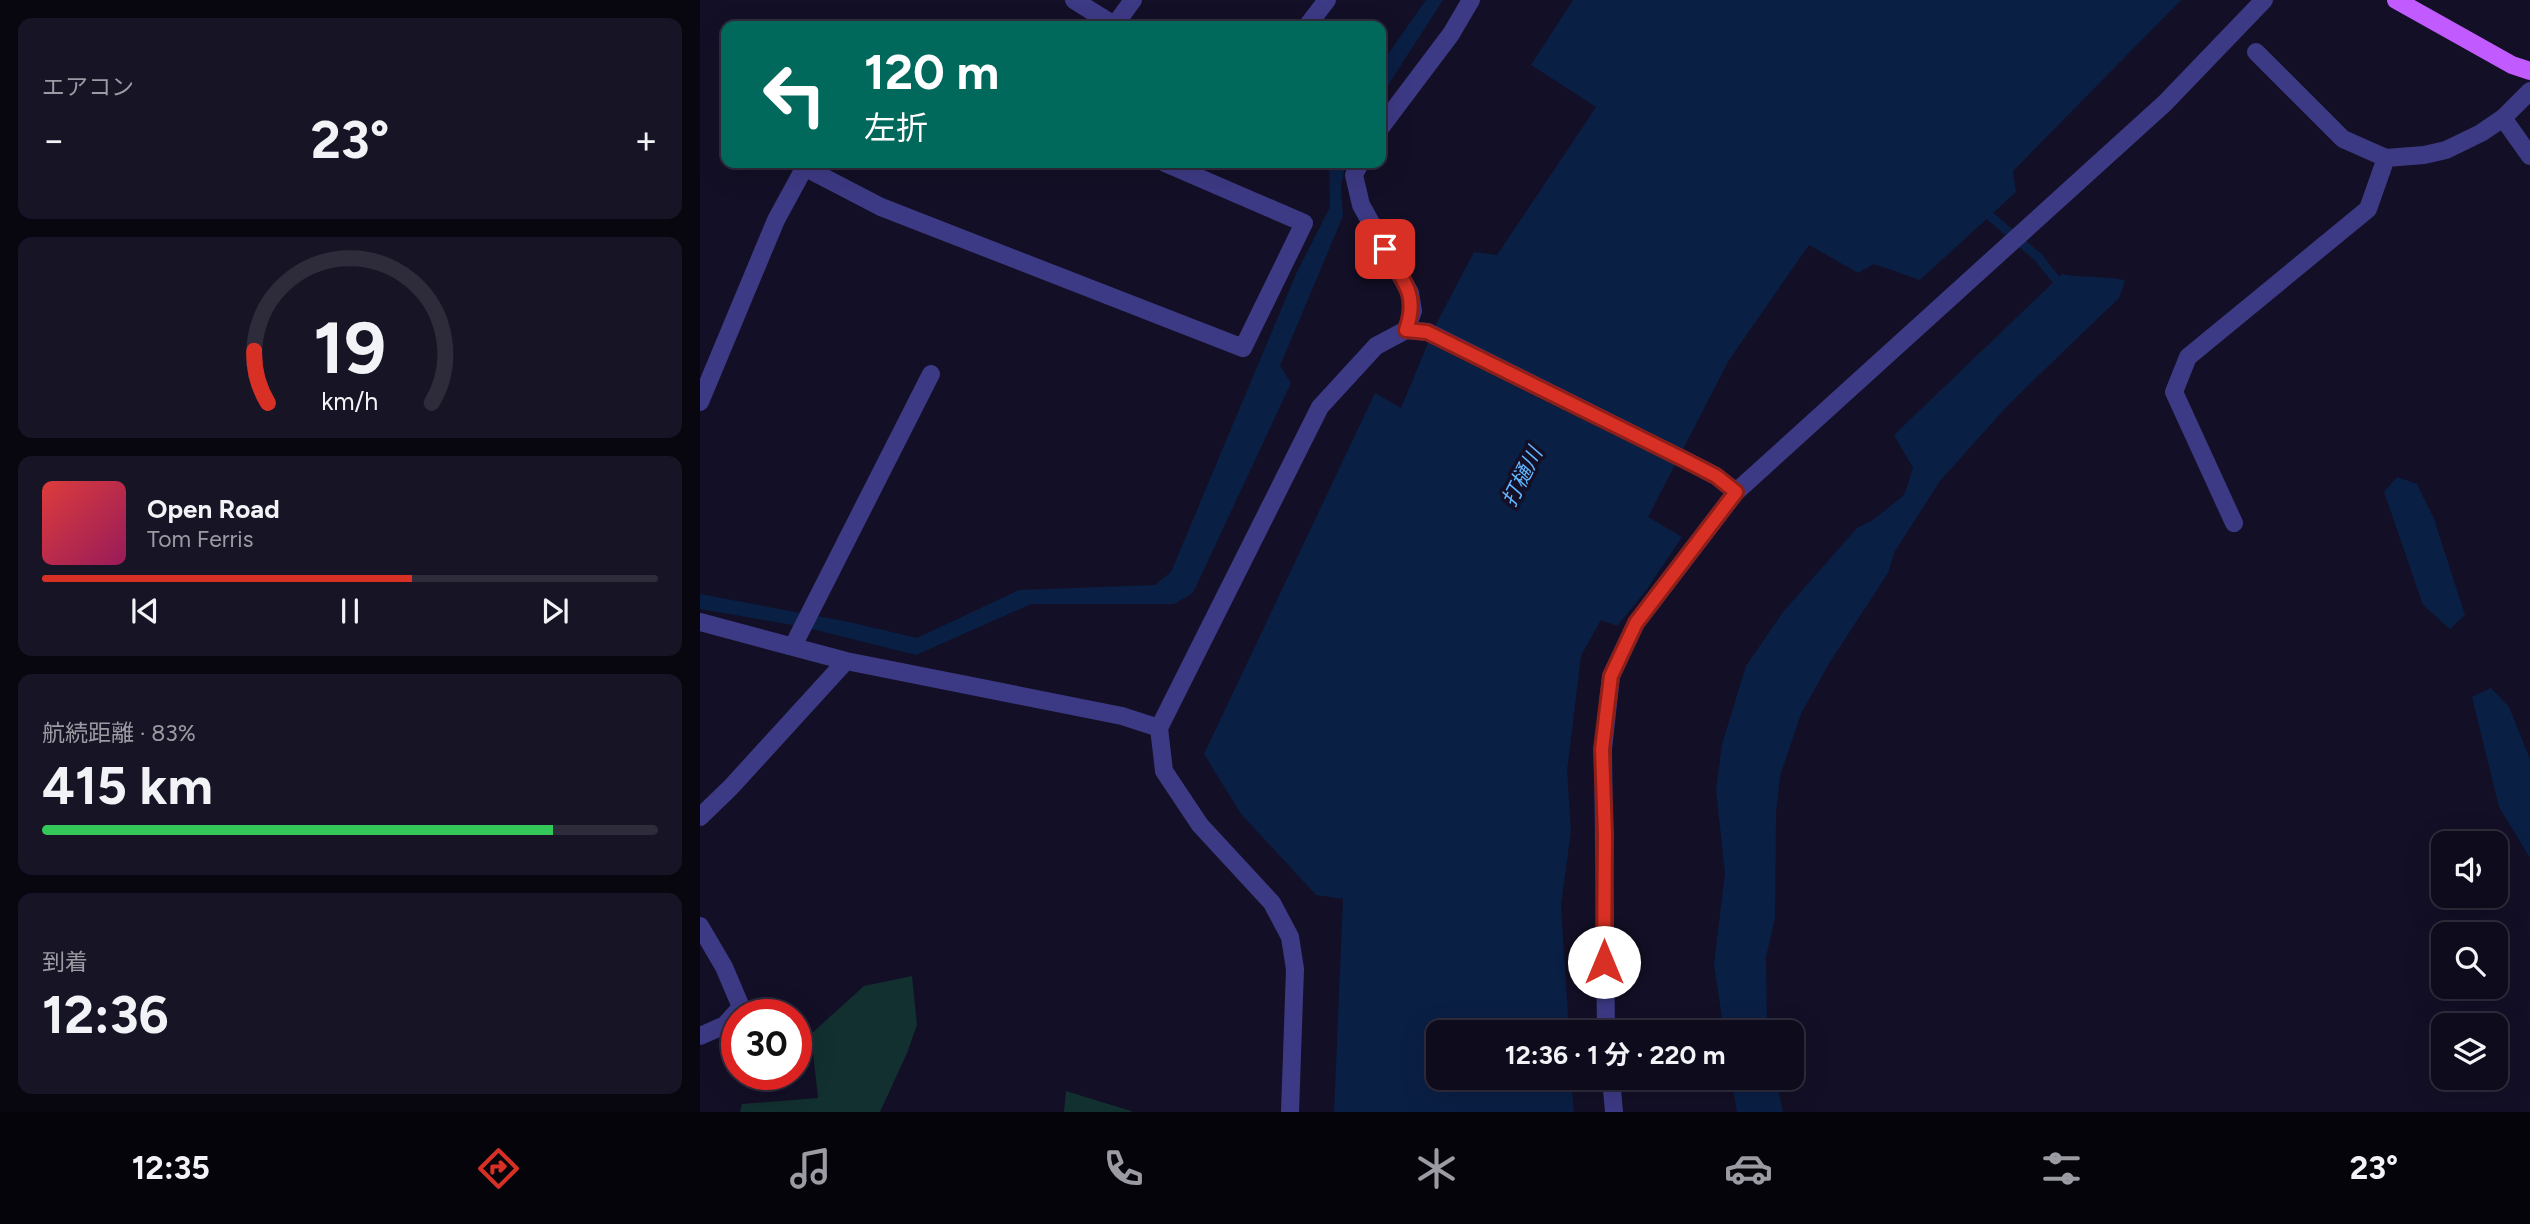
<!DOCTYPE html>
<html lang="ja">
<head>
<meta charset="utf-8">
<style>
	body { margin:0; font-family:Figtree,"Noto Sans JP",sans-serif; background:#171425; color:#f1f3f6; height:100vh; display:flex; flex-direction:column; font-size:26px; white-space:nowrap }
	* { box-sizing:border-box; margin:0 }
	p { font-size:23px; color:#9b9ba3 }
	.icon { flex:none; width:38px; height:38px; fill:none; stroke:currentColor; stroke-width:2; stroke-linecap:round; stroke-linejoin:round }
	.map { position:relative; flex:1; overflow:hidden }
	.drawer { display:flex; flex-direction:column; gap:18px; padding:18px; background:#08060f; width:700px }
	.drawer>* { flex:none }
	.banner { position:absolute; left:21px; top:21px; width:665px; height:147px; border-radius:14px; box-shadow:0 7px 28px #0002,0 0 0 2px #2e2b3b; background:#00695c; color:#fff; overflow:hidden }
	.tools { position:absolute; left:1731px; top:831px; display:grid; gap:14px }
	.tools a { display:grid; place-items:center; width:77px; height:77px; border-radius:14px; background:#0e0b1c; box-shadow:0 7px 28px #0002,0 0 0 2px #2e2b3b; font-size:35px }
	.speed { position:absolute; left:21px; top:999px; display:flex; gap:14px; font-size:35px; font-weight:700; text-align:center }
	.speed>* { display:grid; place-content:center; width:91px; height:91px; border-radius:50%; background:#0e0b1c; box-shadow:0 7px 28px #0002,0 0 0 2px #2e2b3b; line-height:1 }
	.speed .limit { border:10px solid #d22; background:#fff; color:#111 }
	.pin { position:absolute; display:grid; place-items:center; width:60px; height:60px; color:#fff; margin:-30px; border-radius:14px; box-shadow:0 4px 10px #0006 }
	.me { position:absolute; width:77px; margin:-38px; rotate:0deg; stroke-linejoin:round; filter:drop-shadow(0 0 5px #0008) }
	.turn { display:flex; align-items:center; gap:24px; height:147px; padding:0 28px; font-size:32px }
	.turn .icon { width:91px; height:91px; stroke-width:2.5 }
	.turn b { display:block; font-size:49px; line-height:60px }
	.big { font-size:52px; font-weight:700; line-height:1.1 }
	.drawer .tile { flex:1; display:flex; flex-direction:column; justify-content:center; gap:10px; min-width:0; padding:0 24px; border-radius:14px; background:#171425 }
	.drawer .dial { align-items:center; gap:0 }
	.dial svg { height:182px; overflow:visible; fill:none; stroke:#2e2b3b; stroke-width:7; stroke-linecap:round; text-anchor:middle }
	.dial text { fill:#f1f3f6; stroke:none }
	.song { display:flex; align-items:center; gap:21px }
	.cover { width:84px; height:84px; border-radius:10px; background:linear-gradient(135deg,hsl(0 70% 55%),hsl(330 70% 35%)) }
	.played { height:7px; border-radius:4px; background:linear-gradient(90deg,#d93025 60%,#2e2b3b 60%) }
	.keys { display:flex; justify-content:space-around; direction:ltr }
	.heat { display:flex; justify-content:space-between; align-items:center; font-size:38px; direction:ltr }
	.charge { height:10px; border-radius:5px; background:linear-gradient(90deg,#34c759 83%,#2e2b3b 0) }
	.trip { position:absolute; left:726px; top:1020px; width:378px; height:70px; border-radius:14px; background:#0e0b1c; box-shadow:0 7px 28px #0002,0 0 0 2px #2e2b3b; font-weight:700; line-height:70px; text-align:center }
	.menu { display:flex; height:112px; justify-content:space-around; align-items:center; background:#06040b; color:#9b9ba3 }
	.menu .icon { width:49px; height:49px }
	.menu .active { color:#d93025 }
	.menu b { font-size:32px; color:#f1f3f6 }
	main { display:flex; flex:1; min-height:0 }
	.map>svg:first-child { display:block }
	.green { fill:#12302f }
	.water { fill:#0a1f44 }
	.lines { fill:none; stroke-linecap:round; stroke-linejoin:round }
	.stream { stroke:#0a1f44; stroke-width:9 }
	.minor { stroke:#3d3a85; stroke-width:18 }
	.major { stroke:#c25bff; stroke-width:18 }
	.route-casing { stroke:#8d1f18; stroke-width:18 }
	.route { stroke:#d93025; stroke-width:12 }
	.labels { text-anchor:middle; stroke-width:7; stroke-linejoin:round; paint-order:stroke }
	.water-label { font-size:21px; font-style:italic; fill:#62b6ff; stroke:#130f26 }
</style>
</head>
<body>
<main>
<section class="drawer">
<div class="tile"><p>エアコン</p>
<div class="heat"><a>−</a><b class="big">23°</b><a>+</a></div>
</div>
<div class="tile dial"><svg viewBox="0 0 100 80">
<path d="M14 69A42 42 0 1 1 86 69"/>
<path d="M14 69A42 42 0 0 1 8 46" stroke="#d93025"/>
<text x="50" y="56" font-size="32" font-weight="700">19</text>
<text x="50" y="72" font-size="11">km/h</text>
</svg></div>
<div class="tile">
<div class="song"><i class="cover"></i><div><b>Open Road</b><p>Tom Ferris</p></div></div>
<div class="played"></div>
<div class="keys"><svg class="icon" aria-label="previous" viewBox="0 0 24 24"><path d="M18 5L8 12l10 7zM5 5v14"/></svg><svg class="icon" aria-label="pause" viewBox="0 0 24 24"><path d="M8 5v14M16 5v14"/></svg><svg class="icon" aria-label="next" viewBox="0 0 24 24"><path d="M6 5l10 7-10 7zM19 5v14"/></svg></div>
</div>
<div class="tile"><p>航続距離 · 83%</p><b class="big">415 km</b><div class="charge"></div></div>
<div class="tile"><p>到着</p><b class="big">12:36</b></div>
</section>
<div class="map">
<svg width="1830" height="1112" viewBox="0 0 1830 1112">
	<rect width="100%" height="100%" fill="#130f26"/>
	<!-- green -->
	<path class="green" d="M212,976L217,1025L207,1053L180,1112H40L42,1104L118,1098L111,1034L164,986Z
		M366,1091L431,1111L432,1112H364Z"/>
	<!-- water -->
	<path class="water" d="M726,0H743L681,96V64Z
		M873,0H1481L1313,171L1316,192L1220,280L1174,264L1158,273L1109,245L1029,360L948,517L982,537L945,592L917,626L901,620L881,656L867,771L871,831L861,905L869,1032H738V1078H871L874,1112H634L643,899L616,895L541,814L504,754L675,393L701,408L736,324L774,252L797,255L896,107L831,65Z
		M629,163H646L641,186L643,216L580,366L591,383L493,593L474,604H331L216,655L104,627L0,609V594L149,622L217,638L319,590L455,585L471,572L596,274L630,207Z
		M1362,274C1383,278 1404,276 1425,280L1419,298L1310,403L1240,481L1195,551L1188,573L1128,665L1101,714L1080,776L1076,813L1075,918L1066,957L1067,1032H1024L1014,964L1025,873L1016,790L1022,744L1046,666L1083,612L1157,528L1173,520L1204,495L1213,468L1194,435Z
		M1697,477L1717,484L1734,519L1765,615L1750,629L1723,605L1684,492Z
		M1791,688L1809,707L1830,759V858L1799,807L1772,697Z
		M1031,1078H1076L1083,1112H1037Z"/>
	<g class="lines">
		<!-- stream -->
		<path class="stream" d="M1282,209L1339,258L1364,290"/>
		<!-- minor -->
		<path class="minor" d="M374,0L414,25
			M414,26L433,0
			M607,26L627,0
			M1556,52L1643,139L1686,158L1724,155L1746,150L1781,133L1803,118L1830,91
			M1803,118L1830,156
			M681,127L751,34L771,0
			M660,163L654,175L661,205L710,293L713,311L706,330
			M104,167L181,207L543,348L604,223L465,163
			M0,402L76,220L107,163
			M1534,523L1474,392L1488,357L1668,209L1686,158
			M0,622L146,661L422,716L459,728L464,771L500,825L572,903L590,937L595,969L590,1112
			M93,646L231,374
			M459,728L620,407L676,346L706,330L728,332L985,460L1016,476L1036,492L1465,103L1564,0
			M0,817L31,787L146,661
			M0,926L24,967L41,1007L25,1025L0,1036
			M906,1032L903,749L911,676L936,623L1036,492
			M911,1078L914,1112"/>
		<!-- major -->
		<path class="major" d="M1696,0L1812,65L1830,71"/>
	</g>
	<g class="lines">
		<defs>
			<path id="route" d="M685,249C703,281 719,294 706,330L727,332L985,460L1016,476L1036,492L936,623L911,676L902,749L905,835L904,962"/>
		</defs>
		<!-- route casing -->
		<use href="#route" class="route-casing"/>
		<!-- route -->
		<use href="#route" class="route"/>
	</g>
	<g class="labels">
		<!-- water labels -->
		<g class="water-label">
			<text transform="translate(822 477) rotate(-63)" y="7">打樋川</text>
		</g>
	</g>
</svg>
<div class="tools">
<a><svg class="icon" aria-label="sound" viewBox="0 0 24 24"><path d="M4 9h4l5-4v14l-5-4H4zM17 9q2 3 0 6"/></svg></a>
<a><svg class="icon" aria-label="search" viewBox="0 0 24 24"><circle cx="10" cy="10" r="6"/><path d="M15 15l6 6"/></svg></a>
<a><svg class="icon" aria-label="layers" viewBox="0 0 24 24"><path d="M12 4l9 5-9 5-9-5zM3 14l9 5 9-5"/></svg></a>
</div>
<div class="speed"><div class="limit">30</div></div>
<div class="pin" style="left:685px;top:249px;background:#d93025"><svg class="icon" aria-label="arrive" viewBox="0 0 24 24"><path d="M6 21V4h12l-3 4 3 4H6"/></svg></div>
<svg class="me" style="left:904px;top:962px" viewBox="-20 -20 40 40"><circle r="19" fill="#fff"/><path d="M0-13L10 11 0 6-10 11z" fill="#d93025"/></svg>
<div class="trip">12:36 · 1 分 · 220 m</div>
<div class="banner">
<div class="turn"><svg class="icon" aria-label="left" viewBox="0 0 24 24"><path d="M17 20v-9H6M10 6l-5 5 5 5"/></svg><div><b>120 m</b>左折</div></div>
</div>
</div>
</main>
<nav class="menu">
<b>12:35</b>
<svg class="icon active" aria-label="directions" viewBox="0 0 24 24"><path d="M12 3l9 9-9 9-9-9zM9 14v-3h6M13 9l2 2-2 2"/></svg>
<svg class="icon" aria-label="music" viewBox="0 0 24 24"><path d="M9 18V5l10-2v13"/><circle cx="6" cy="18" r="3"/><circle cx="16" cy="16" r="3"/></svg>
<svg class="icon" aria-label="phone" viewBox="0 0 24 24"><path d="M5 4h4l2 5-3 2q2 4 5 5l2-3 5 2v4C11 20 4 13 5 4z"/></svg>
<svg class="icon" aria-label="climate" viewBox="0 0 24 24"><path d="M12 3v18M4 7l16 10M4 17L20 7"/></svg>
<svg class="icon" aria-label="car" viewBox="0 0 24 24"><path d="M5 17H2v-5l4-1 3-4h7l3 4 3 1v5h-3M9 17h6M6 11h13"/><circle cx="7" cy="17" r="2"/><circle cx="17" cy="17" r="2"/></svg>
<svg class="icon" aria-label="filters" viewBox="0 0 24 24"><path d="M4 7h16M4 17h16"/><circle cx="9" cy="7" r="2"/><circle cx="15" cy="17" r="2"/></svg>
<b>23°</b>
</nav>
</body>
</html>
